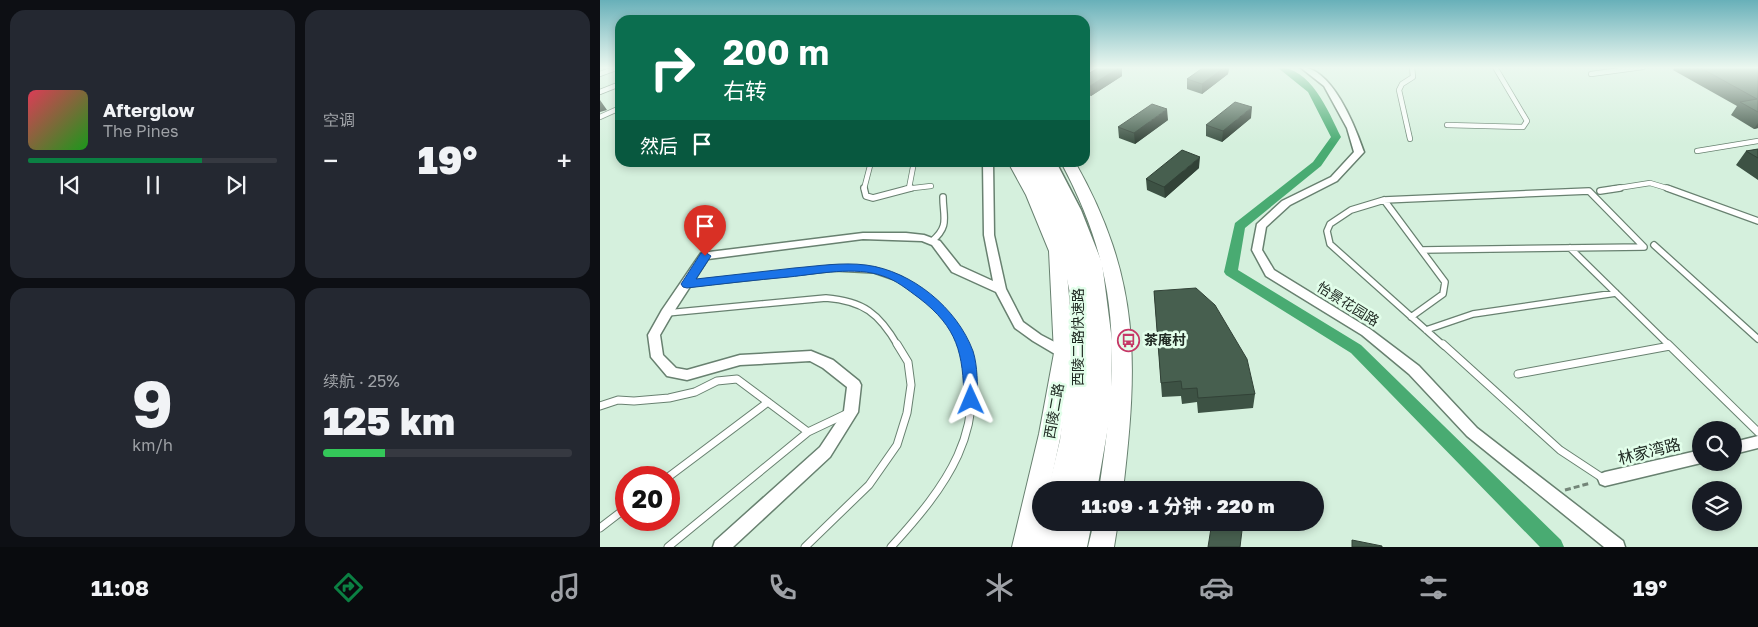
<!DOCTYPE html>
<html lang="zh">
<head>
<meta charset="utf-8">
<style>
	body { margin:0; font-family:"Golos Text","Noto Sans SC",sans-serif; background:#242831; color:#f1f3f6; height:100vh; display:flex; flex-direction:column; font-size:19px; white-space:nowrap }
	* { box-sizing:border-box; margin:0 }
	p { font-size:16px; color:#9ea1a6 }
	.icon { flex:none; width:28px; height:28px; fill:none; stroke:currentColor; stroke-width:2; stroke-linecap:round; stroke-linejoin:round }
	.map { position:relative; flex:1; overflow:hidden }
	.sheet { display:flex; flex-direction:column; gap:10px; padding:10px; background:#0d0f14; width:600px }
	.sheet>* { flex:none }
	.hud { position:absolute; left:15px; top:15px; width:475px; height:152px; border-radius:15px; box-shadow:0 2px 8px #0003; background:#0b6e4f; color:#fff; overflow:hidden }
	.fabs { position:absolute; left:1092px; top:421px; display:grid; gap:10px }
	.fabs a { display:grid; place-items:center; width:50px; height:50px; border-radius:50%; background:#171b24; box-shadow:0 2px 8px #0003; font-size:25px }
	.speed { position:absolute; left:15px; top:466px; display:flex; gap:10px; font-size:25px; font-weight:700; text-align:center }
	.speed>* { display:grid; place-content:center; width:65px; height:65px; border-radius:50%; background:#171b24; box-shadow:0 2px 8px #0003; line-height:1 }
	.speed .limit { border:8px solid #d22; background:#fff; color:#111 }
	.pin { position:absolute; display:grid; place-items:center; width:42px; height:42px; color:#fff; margin:-51px -21px; border-radius:50% 50% 50% 0; rotate:-45deg; box-shadow:0 0 5px #0007 }
	.pin .icon { rotate:45deg }
	.me { position:absolute; width:55px; margin:-28px; rotate:359deg; stroke-linejoin:round; filter:drop-shadow(0 0 4px #0008) }
	.turn { display:flex; align-items:center; gap:18px; height:105px; padding:0 25px; font-size:22px }
	.turn .icon { width:65px; height:65px; stroke-width:2.5 }
	.turn b { display:block; font-size:35px; line-height:42px }
	.then { display:flex; align-items:center; height:48px; padding:0 25px; background:#0003; gap:10px; font-size:19px }
	.big { font-size:38px; font-weight:800; line-height:1.1 }
	.sheet .card { flex:1; display:flex; flex-direction:column; justify-content:center; gap:8px; min-width:0; padding:0 18px; border-radius:15px; background:#242831 }
	.sheet .dial { align-items:center; gap:0 }
	.dial b { font-size:65px; line-height:1 }
	.song { display:flex; align-items:center; gap:15px }
	.cover { width:60px; height:60px; border-radius:8px; background:linear-gradient(135deg,hsl(350 70% 55%),hsl(120 70% 35%)) }
	.played { height:5px; border-radius:2px; background:linear-gradient(90deg,#0b8043 70%,#363941 70%) }
	.keys { display:flex; justify-content:space-around; direction:ltr }
	.heat { display:flex; justify-content:space-between; align-items:center; font-size:28px; direction:ltr }
	.charge { height:8px; border-radius:4px; background:linear-gradient(90deg,#34c759 25%,#363941 0) }
	.sheet .tiles { flex:1; display:grid; gap:10px; grid-template-columns:repeat(2,1fr) }
	.trip { position:absolute; left:432px; top:481px; width:292px; height:50px; border-radius:25px; background:#171b24; box-shadow:0 2px 8px #0003; font-weight:800; line-height:50px; text-align:center }
	.menu { display:flex; height:80px; justify-content:space-around; align-items:center; background:#090b0e; color:#9ea1a6 }
	.menu .icon { width:35px; height:35px }
	.menu .selected { color:#0b8043 }
	.menu b { font-size:22px; color:#f1f3f6 }
	main { display:flex; flex:1; min-height:0 }
	.map>svg:first-child { display:block }
	.lines { fill:none; stroke-linecap:round; stroke-linejoin:round }
	.canal { fill:#49ab72; fill-rule:evenodd }
	.lane-far2-casing { stroke:#688170; stroke-width:6 }
	.lane-far1-casing { stroke:#688170; stroke-width:8 }
	.lane-casing { stroke:#688170; stroke-width:9 }
	.street-casing { stroke:#688170; stroke-width:3 }
	.primary-casing { stroke:#688170; stroke-width:2 }
	.highway-casing { stroke:#688170; stroke-width:3 }
	.path { stroke:#738578; stroke-width:3; stroke-dasharray:6 3; stroke-linecap:butt }
	.lane-far2 { stroke:#fff; stroke-width:4.5 }
	.lane-far1 { stroke:#fff; stroke-width:5.5 }
	.lane { stroke:#fff; stroke-width:7 }
	.street { fill:#fff; fill-rule:evenodd }
	.primary { fill:#fff; fill-rule:evenodd }
	.highway { fill:#fff; fill-rule:evenodd }
	.wall { fill:#3d5244 }
	.shaded-wall { fill:#324237 }
	.building { fill:#475f4f; stroke:#324237 }
	.route { fill:#1a73e8; stroke:#114b97 }
	.labels { text-anchor:middle; stroke-width:5; stroke-linejoin:round; paint-order:stroke }
	.street-label { font-size:14px; fill:#202a23; stroke:#e2feea }
	.poi-label { font-size:14px; font-weight:bold; fill:#202a23; stroke:#e2feea; text-anchor:start }
	.near-street-label { font-size:16px; fill:#202a23; stroke:#e2feea }
</style>
</head>
<body>
<main>
<section class="sheet">
<div class="tiles">
<div class="card">
<div class="song"><i class="cover"></i><div><b>Afterglow</b><p>The Pines</p></div></div>
<div class="played"></div>
<div class="keys"><svg class="icon" aria-label="previous" viewBox="0 0 24 24"><path d="M18 5L8 12l10 7zM5 5v14"/></svg><svg class="icon" aria-label="pause" viewBox="0 0 24 24"><path d="M8 5v14M16 5v14"/></svg><svg class="icon" aria-label="next" viewBox="0 0 24 24"><path d="M6 5l10 7-10 7zM19 5v14"/></svg></div>
</div>
<div class="card"><p>空调</p>
<div class="heat"><a>−</a><b class="big">19°</b><a>+</a></div>
</div>
<div class="card dial"><b>9</b><p>km/h</p></div>
<div class="card"><p>续航 · 25%</p><b class="big">125 km</b><div class="charge"></div></div>
</div>
</section>
<div class="map">
<svg width="1158" height="547" viewBox="0 0 1158 547">
	<rect width="100%" height="100%" fill="#d5f0dd"/>
	<g class="lines">
		<!-- canal -->
		<path class="canal" d="M677,67C711,67 728,111 741,137L721,166L645,228L638,270L761,345L961,540L964,547H940L751,353L626,275L624,272L635,223L713,162L731,137L708,92Z"/>
		<defs>
			<path id="lane-far2" d="M0,74L19,67
				M991,74L1043,67
				M0,92L20,84
				M0,117L20,108
				M847,125L923,127L927,121L895,67
				M810,139L799,90L802,84L813,77L812,67
				M1097,151L1158,141
				M309,188L314,162
				M264,189L271,162
				M305,189L331,186
				M1012,189L1050,183L1070,189"/>
			<path id="lane-far1" d="M264,188L266,196L273,198L311,188
				M1067,188L1158,221
				M1000,191L1020,188
				M784,200L845,282L843,294L811,317
				M332,241C350,226 343,217 343,197
				M1054,245L1158,339
				M970,248L1070,346
				M822,250L1044,247L989,191L784,200L751,210L730,224L727,231L730,244L844,346
				M87,284L235,268L274,270L300,279L330,301L354,325L364,346
				M67,313L226,298C263,301 279,313 298,346
				M826,330L873,314L1016,293"/>
			<path id="lane" d="M843,344L960,450L1004,479
				M1068,344L1158,432
				M918,374L1070,346
				M0,406L18,400L34,401L69,398L95,392L117,381L137,379L208,432
				M67,478L168,402
				M0,528L26,508
				M68,547L208,432L246,414
				M205,547L269,485L297,445L307,413L311,385L308,362L297,344
				M291,547C345,488 391,429 364,344"/>
			<path id="street" d="M700,67C732,67 755,126 764,152L737,181L690,205L666,227L662,250L674,270L770,329L819,366L877,428L1023,541L1025,547H1004L867,436L809,374L762,335L666,276L652,250L657,224L682,201L731,177L754,152L747,128L724,86Z
				M383,162H393L394,235L406,289L423,322L441,335L468,349L470,353L468,357L464,358L460,357L433,341L415,328L396,292L352,272L332,245L322,241L263,239L108,259L71,316L60,335L63,355L76,368L87,370L140,355L211,351L233,360L259,381L261,385L258,412L230,457L133,547H113L115,541L220,447L244,411L247,387L223,368L210,361L140,365L87,380L67,376L51,357L48,335L62,310L101,253L263,233H306L324,235L340,241L360,266L393,281L384,235Z
				M1158,436V448L1134,454V442Z
				M1101,450V463L1005,486L1000,484L998,479L1000,474L1005,472Z"/>
			<path id="primary" d="M408,162H422L442,195L465,251L474,353L461,434L449,490H441L443,522L438,547H412L439,434L454,353L449,251L426,195Z
				M461,162H475C541,279 538,362 523,490H499C518,363 524,280 461,162Z
				M494,522H518L514,547H488Z"/>
			<path id="highway" d="M422,162H456L481,210L502,263L512,341L511,410L497,490H448L460,440L468,376L470,293L460,247Z
				M441,519V522H492L487,547H435Z"/>
		</defs>
		<!-- lane-far2 casing -->
		<use href="#lane-far2" class="lane-far2-casing"/>
		<!-- lane-far1 casing -->
		<use href="#lane-far1" class="lane-far1-casing"/>
		<!-- lane casing -->
		<use href="#lane" class="lane-casing"/>
		<!-- street casing -->
		<use href="#street" class="street-casing"/>
		<!-- primary casing -->
		<use href="#primary" class="primary-casing"/>
		<!-- highway casing -->
		<use href="#highway" class="highway-casing"/>
		<!-- path -->
		<path class="path" d="M965,490L991,483"/>
		<!-- lane-far2 -->
		<use href="#lane-far2" class="lane-far2"/>
		<!-- lane-far1 -->
		<use href="#lane-far1" class="lane-far1"/>
		<!-- lane -->
		<use href="#lane" class="lane"/>
		<!-- street -->
		<use href="#street" class="street"/>
		<!-- primary -->
		<use href="#primary" class="primary"/>
		<!-- highway -->
		<use href="#highway" class="highway"/>
	</g>
	<!-- wall -->
	<path class="wall" d="M499,67H522V76L491,96L485,94V76Z
		M604,67H629L628,74L602,94L587,89V79Z
		M1075,67H1158V128L1154,129L1131,115L1137,106L1073,70Z
		M651,118L622,142L606,136V125Z
		M568,120L535,144L519,138L518,127Z
		M1158,149V180L1136,165L1146,151Z
		M599,168L565,198L547,190L546,179Z
		M554,291L655,394L653,408L598,413L597,402L582,404L581,396L562,397Z"/>
	<!-- shaded-wall -->
	<path class="shaded-wall" d="M520,67H522V76L491,96L490,86Z
		M625,67H629L628,74L602,94V84Z
		M0,100L7,110L0,112Z
		M652,107L651,118L622,142L623,131Z
		M567,109L568,120L535,144L534,133Z
		M1158,123V128L1154,129Z
		M600,157L599,168L565,198L564,187Z"/>
	<!-- building -->
	<path class="building" d="M499,67H520L490,86L485,84V76Z
		M604,67H625L602,84L587,79Z
		M1099,67H1158V112L1140,102L1157,99Z
		M635,102L652,107L623,131L606,125Z
		M552,104L567,109L534,133L518,127Z
		M1158,149V158L1146,151Z
		M582,150L600,157L564,187L546,179Z
		M596,288L615,305L647,359L655,394L598,398L597,388L582,389L581,381L561,383L554,291Z
		M612,522H643L640,547H608Z
		M752,540L782,546V547H752Z"/>
	<!-- sky -->
	<linearGradient id="sky" x2="0" y2="1"><stop stop-color="#68b0b9"/><stop offset="0.47" stop-color="#ecf8f0"/><stop offset="1" stop-color="#ecf8f0" stop-opacity="0"/></linearGradient>
	<rect width="1158" height="144" fill="url(#sky)"/>
	<!-- route -->
	<path class="route" d="M105,252L111,256L96,279C129,275 161,272 194,268C218,266 242,262 266,265C312,271 357,308 373,351C378,367 377,384 378,400L376,404L371,406L366,404L364,400C363,353 358,328 319,298C308,290 296,280 283,276C255,266 218,274 189,277C155,280 121,284 87,288L83,287L81,284L83,281L101,253Z"/>
	<!-- icons -->
	<defs>
		<symbol id="bus-ring" viewBox="-11 -11 22 22"><circle r="9.5" fill="#e2feea" stroke="#c63867" stroke-width="1.5"/><path d="M-5-6H5V4H4V6H2V4H-2V6H-4V4H-5ZM-3.5-4V0h7V-4ZM-3.5 1.2v1.5H-2V1.2ZM2 1.2v1.5H3.5V1.2Z" fill="#c63867"/></symbol>
	</defs>
	<g fill-rule="evenodd">
		<use href="#bus-ring" x="516" y="328" width="25" height="25"/>
	</g>
	<g class="labels">
		<!-- street labels -->
		<g class="street-label">
			<text transform="translate(748 304) rotate(32)" y="5">怡景花园路</text>
			<text transform="translate(478 337) rotate(-90)" y="5">西陵二路快速路</text>
			<text transform="translate(454 411) rotate(-80)" y="5">西陵二路</text>
		</g>
		<!-- poi labels -->
		<g class="poi-label">
			<text x="544" y="345">茶庵村</text>
		</g>
		<!-- near-street labels -->
		<g class="near-street-label">
			<text transform="translate(1049 451) rotate(-14)" y="6">林家湾路</text>
		</g>
	</g>
</svg>
<div class="fabs">
<a><svg class="icon" aria-label="search" viewBox="0 0 24 24"><circle cx="10" cy="10" r="6"/><path d="M15 15l6 6"/></svg></a>
<a><svg class="icon" aria-label="layers" viewBox="0 0 24 24"><path d="M12 4l9 5-9 5-9-5zM3 14l9 5 9-5"/></svg></a>
</div>
<div class="speed"><div class="limit">20</div></div>
<div class="pin" style="left:105px;top:256px;background:#d93025"><svg class="icon" aria-label="arrive" viewBox="0 0 24 24"><path d="M6 21V4h12l-3 4 3 4H6"/></svg></div>
<svg class="me" style="left:371px;top:400px" viewBox="-20 -20 40 40"><path d="M0-17L14 15 0 8-14 15z" fill="#1a73e8" stroke="#fff" stroke-width="4"/></svg>
<div class="trip">11:09 · 1 分钟 · 220 m</div>
<div class="hud">
<div class="turn"><svg class="icon" aria-label="right" viewBox="0 0 24 24"><path d="M7 20v-9h11M14 6l5 5-5 5"/></svg><div><b>200 m</b>右转</div></div>
<div class="then">然后<svg class="icon" aria-label="arrive" viewBox="0 0 24 24"><path d="M6 21V4h12l-3 4 3 4H6"/></svg></div>
</div>
</div>
</main>
<nav class="menu">
<b>11:08</b>
<svg class="icon selected" aria-label="directions" viewBox="0 0 24 24"><path d="M12 3l9 9-9 9-9-9zM9 14v-3h6M13 9l2 2-2 2"/></svg>
<svg class="icon" aria-label="music" viewBox="0 0 24 24"><path d="M9 18V5l10-2v13"/><circle cx="6" cy="18" r="3"/><circle cx="16" cy="16" r="3"/></svg>
<svg class="icon" aria-label="phone" viewBox="0 0 24 24"><path d="M5 4h4l2 5-3 2q2 4 5 5l2-3 5 2v4C11 20 4 13 5 4z"/></svg>
<svg class="icon" aria-label="climate" viewBox="0 0 24 24"><path d="M12 3v18M4 7l16 10M4 17L20 7"/></svg>
<svg class="icon" aria-label="car" viewBox="0 0 24 24"><path d="M5 17H2v-5l4-1 3-4h7l3 4 3 1v5h-3M9 17h6M6 11h13"/><circle cx="7" cy="17" r="2"/><circle cx="17" cy="17" r="2"/></svg>
<svg class="icon" aria-label="filters" viewBox="0 0 24 24"><path d="M4 7h16M4 17h16"/><circle cx="9" cy="7" r="2"/><circle cx="15" cy="17" r="2"/></svg>
<b>19°</b>
</nav>
</body>
</html>
